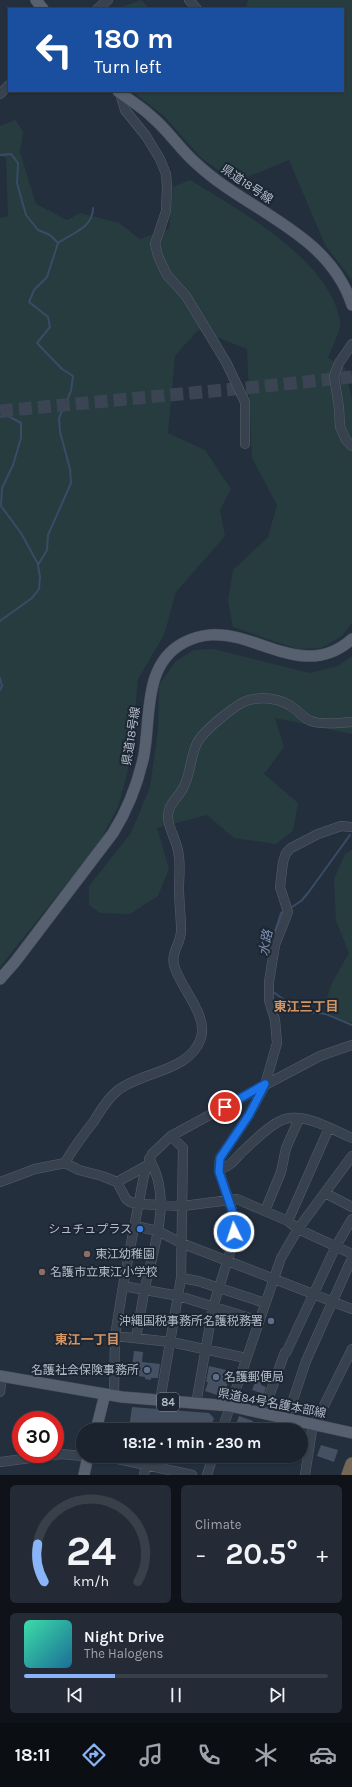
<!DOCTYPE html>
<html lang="en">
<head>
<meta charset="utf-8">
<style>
	body { margin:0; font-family:Karla,"Noto Sans JP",sans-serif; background:#242b36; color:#f1f3f6; height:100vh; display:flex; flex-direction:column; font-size:15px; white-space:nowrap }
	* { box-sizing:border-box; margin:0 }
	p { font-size:13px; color:#a0a4aa }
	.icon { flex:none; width:22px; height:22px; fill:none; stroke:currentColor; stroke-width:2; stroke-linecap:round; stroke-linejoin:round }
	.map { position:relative; height:1475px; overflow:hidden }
	.drawer { display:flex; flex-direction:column; gap:10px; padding:10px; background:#0f1319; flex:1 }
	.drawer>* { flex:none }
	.banner { position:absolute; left:8px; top:8px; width:336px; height:84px; border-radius:0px; box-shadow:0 1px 3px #0004,0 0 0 1px #39404a; background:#1a4fa0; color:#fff; overflow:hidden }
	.speed { position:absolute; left:12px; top:1411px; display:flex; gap:8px; font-size:20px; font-weight:700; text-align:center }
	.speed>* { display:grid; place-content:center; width:52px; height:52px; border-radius:50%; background:#1b232e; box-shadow:0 1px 3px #0004,0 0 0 1px #39404a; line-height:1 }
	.speed .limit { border:6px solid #d22; background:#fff; color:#111 }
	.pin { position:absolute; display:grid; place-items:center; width:34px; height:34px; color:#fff; margin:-17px; border:2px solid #fff; border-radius:50%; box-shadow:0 1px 4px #0007 }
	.me { position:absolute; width:44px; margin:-22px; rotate:356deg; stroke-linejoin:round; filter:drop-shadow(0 0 3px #0008) }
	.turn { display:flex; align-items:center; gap:14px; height:84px; padding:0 20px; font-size:18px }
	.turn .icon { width:52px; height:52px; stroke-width:2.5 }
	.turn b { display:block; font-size:28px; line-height:34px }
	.big { font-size:30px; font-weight:700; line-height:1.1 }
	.drawer .widget { flex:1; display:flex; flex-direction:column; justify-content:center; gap:6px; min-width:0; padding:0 14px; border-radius:6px; background:#242b36 }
	.drawer .dial { align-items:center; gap:0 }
	.dial svg { height:104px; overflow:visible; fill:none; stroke:#39404a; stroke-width:7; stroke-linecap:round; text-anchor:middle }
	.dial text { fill:#f1f3f6; stroke:none }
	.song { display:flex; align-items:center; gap:12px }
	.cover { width:48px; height:48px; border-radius:6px; background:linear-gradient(135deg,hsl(160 70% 55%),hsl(200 70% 35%)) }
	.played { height:4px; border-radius:2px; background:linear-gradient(90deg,#8ab4f8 30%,#39404a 30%) }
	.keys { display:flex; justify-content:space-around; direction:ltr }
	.heat { display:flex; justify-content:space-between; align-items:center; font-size:22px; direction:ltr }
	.drawer .tiles { flex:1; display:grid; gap:10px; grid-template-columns:1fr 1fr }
	.widget:last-child { grid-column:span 2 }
	.trip { position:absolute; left:76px; top:1423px; width:232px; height:40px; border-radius:20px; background:#1b232e; box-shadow:0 1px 3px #0004,0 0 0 1px #39404a; font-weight:700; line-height:40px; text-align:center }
	.tab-bar { display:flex; height:64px; justify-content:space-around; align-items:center; background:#0b0e12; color:#a0a4aa }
	.tab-bar .icon { width:28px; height:28px }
	.tab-bar .active { color:#8ab4f8 }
	.tab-bar b { font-size:18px; color:#f1f3f6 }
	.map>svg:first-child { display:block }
	.green { fill:#263c3f }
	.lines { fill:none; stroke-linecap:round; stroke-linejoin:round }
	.stream { stroke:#394c67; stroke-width:2 }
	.building { fill:#455162 }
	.highway-tunnel { stroke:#3a4453; stroke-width:13; stroke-dasharray:13 6; stroke-linecap:butt }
	.minor-casing { stroke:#565f6c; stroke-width:10 }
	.major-casing { stroke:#414a57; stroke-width:12 }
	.highway-casing { stroke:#434c59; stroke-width:14 }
	.minor { stroke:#38414e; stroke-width:9 }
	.major { stroke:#56606e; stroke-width:11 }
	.highway { stroke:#746855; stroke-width:13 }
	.route-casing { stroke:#114b97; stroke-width:10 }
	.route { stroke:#1a73e8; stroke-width:7 }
	.shop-dot { fill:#3f7fe0; stroke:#1d2633; stroke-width:1.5 }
	.education-dot { fill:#8d6e63; stroke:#1d2633; stroke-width:1.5 }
	.service-dot { fill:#5c6f8a; stroke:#1d2633; stroke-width:1.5 }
	.labels { text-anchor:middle; stroke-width:4; stroke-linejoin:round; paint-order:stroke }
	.shield { fill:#1d2633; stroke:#878f9c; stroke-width:1 }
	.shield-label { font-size:11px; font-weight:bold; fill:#b4bcc9 }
	.street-label { font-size:12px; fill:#b4bcc9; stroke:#1d2633 }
	.poi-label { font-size:12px; fill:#b4bcc9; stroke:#1d2633; text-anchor:end }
	.water-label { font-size:13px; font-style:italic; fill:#7c92b1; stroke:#1d2633 }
	.neighbourhood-label { font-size:13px; font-weight:bold; fill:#d59563; stroke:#1d2633 }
</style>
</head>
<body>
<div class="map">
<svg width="352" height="1475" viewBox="0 0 352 1475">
	<rect width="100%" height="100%" fill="#242f3e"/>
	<!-- green -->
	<path class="green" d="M141,0L148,7L146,9H117Z
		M248,0H352V280L325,245L289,160L247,177L226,175L201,158L165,117L132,91H343V9H246Z
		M15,120L23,131L20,152L36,204L67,220L80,213L119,223L140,239L169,229L173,187L190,180C239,210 330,260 340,321C342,328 331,350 328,358L345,368L352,401V623L342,636L321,648L297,649L233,627L228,601L233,570L268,537L277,505L252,458L247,349L198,330L175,356L168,433L205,450L231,489L220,510L225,536L176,592L164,635L138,679L131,758L118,807L99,843L0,967V218L8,216L6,158L0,156V126Z
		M214,649L310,673L338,666L352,656V734L275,718L284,747L264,774L298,803L293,831L276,844L234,838L207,815L157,828L169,869L158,896L130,914L100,913L89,905V886L131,833L150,787L158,730L159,685L176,661L194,650Z
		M352,850V1023L337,1019L324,1006L332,983L349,953L336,921L334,879L345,854Z"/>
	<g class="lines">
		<!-- stream -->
		<path class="stream" d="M0,155L11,154L18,163L17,183L26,215L38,230L50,235L58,243L47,277L34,290L29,302L48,317L50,327L37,343L62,369L73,376L71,391L59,418L60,432L70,469L71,483L48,535L47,550L38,565L40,577L39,589L32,598L0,621
			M58,243C72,233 93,228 93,208
			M0,417L8,416L21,423V438L13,465L2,488L1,506L21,533L38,564
			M0,678L2,686L0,690
			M289,909L301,901L308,893L350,835
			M271,944L281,913L285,911
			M272,991L294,1007L309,1012L326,1014L352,1025"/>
	</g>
	<!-- building -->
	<path class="building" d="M134,1351L143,1352L142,1362L160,1364L158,1378H151V1380L145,1379V1377L131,1375Z
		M209,1366L226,1370L225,1372L230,1374L225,1394L220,1396L205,1391L208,1382H206Z
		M256,1380L262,1382L261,1385L266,1387L264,1394L252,1390Z
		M132,1407L209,1413L214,1418L210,1430H138L129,1428Z
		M239,1416L253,1421L249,1430H234Z
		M321,1445L338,1450L334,1462L317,1456Z"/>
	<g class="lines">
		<!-- highway-tunnel -->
		<path class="highway-tunnel" d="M0,411L256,387L352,377"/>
		<defs>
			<path id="minor" d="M189,0L197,9
				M97,9L108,0
				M120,93L125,110L146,136L160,159L166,174L167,187L166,211L155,244L158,256L167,275L186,296L226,362L245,402V444
				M0,94L9,85
				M352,344L339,363L334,376L339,408L340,427L346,440L352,446
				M65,1163C73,1148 84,1134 94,1121C101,1110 107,1099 117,1091C142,1071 190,1072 201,1038C208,1014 180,988 174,965C171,950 182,943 181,929C181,916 179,902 179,888C179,876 181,863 178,851C176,839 167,826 168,815C168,804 179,797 183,788C191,774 190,757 197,743C203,731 237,703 249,700C265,696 283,699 295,709C300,713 305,719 311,721C320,725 342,723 352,722
				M219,1169C229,1168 235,1159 241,1153C252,1143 271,1123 285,1119C306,1113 333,1130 352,1138
				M0,1182L35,1169L65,1163L79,1170L102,1176L117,1182L126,1199L130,1202L139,1204L183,1206L237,1199L288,1221L298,1229L352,1254
				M117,1182L146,1166
				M325,1193L352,1207
				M265,1211L281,1172L286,1148L299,1119
				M288,1221L329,1128
				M135,1226L158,1231L181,1243L352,1309
				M181,1278L198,1281L265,1303
				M123,1286L179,1296L259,1321
				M115,1336L171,1342L246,1358
				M136,1338C139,1321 142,1304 145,1287C154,1247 173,1197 149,1159
				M286,1353L336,1246L352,1219
				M0,1392L2,1377
				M114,1395L115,1336L123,1286L144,1175L152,1154L171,1136L265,1085L320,1056L352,1045
				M160,1401L181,1278L183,1148L171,1136
				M196,1404L213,1307L231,1249L234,1232L232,1210L219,1171L220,1158L249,1115L265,1085L277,1043L275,1020L269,1000V982L275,945L288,912L280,887L283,862L286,853L291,848L318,834L341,826L352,827
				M263,1413L285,1352
				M287,1418L306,1361L352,1258
				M222,1430L281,1258L298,1229L352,1156
				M118,1459L192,1475
				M0,1462L61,1454L83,1456
				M144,1475L148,1456
				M207,1475L213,1456
				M305,1475L312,1430L352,1349"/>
			<path id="major" d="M36,0L43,9
				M118,91C129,100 142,107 152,117C169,131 181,151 198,165C249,212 329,233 352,305
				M0,979L15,962L113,833C128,809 138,783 144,755C151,716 143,665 183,643C202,633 219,633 239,638C279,649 315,672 352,639
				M0,1376L122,1397L230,1406L352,1433
				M96,1430L105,1394
				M84,1475L88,1456"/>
			<path id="highway" d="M348,1475L352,1464"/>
		</defs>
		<!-- minor casing -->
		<use href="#minor" class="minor-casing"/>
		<!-- major casing -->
		<use href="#major" class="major-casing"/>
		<!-- highway casing -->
		<use href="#highway" class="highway-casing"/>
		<!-- minor -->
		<use href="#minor" class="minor"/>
		<!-- major -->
		<use href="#major" class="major"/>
		<!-- highway -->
		<use href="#highway" class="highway"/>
	</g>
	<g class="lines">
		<defs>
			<path id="route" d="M225,1107L265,1084L249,1115L220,1158L219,1172L232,1210L234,1232"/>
		</defs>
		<!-- route casing -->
		<use href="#route" class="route-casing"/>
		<!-- route -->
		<use href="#route" class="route"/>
	</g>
	<!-- markers -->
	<circle class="shop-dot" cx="140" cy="1229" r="4"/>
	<g class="education-dot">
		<circle cx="87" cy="1254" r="4"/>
		<circle cx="42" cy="1272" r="4"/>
	</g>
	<g class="service-dot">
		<circle cx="271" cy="1321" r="4"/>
		<circle cx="147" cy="1370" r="4"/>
		<circle cx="216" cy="1377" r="4"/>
	</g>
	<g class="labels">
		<!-- shield labels -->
		<rect class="shield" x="157" y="1393" width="22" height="18" rx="3"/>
		<g class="shield-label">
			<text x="168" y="1406">84</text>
		</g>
		<!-- street labels -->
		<g class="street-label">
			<text transform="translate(247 184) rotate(34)" y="4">県道18号線</text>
			<text transform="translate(131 736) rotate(-81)" y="4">県道18号線</text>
			<text transform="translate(272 1403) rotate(11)" y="4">県道84号名護本部線</text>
		</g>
		<!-- poi labels -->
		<g class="poi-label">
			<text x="132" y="1233">シュチュプラス</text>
			<text x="95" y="1258" text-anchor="start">東江幼稚園</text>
			<text x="50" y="1276" text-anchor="start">名護市立東江小学校</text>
			<text x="263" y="1325">沖縄国税事務所名護税務署</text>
			<text x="139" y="1374">名護社会保険事務所</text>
			<text x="224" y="1381" text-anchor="start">名護郵便局</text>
		</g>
		<!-- water labels -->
		<g class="water-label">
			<text transform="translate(265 943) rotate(-80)" y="5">水路</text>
		</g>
		<!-- neighbourhood labels -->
		<g class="neighbourhood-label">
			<text x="306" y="1011">東江三丁目</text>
			<text x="87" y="1344">東江一丁目</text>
		</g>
	</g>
</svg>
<div class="speed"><div class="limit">30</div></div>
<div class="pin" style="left:225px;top:1107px;background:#d93025"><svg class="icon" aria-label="arrive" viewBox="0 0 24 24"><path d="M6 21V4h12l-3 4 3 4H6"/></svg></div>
<svg class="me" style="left:234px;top:1232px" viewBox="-20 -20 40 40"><circle r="17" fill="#1a73e8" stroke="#fff" stroke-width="3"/><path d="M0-11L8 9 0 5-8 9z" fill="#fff"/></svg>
<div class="trip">18:12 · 1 min · 230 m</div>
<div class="banner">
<div class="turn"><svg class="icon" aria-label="left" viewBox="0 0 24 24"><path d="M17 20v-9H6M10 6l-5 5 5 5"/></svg><div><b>180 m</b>Turn left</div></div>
</div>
</div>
<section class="drawer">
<div class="tiles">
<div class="widget dial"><svg viewBox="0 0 100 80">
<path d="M14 69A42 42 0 1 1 86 69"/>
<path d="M14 69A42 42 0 0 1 9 40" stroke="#8ab4f8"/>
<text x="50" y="56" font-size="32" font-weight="700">24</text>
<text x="50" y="72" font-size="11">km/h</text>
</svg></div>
<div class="widget"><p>Climate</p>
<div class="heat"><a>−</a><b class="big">20.5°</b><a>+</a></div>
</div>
<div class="widget">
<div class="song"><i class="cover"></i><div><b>Night Drive</b><p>The Halogens</p></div></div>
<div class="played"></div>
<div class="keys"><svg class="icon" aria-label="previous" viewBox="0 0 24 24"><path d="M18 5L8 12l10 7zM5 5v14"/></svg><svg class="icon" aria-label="pause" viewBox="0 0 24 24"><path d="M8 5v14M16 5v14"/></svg><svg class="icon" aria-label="next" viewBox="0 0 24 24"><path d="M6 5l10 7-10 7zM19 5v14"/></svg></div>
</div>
</div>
</section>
<nav class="tab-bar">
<b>18:11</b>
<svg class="icon active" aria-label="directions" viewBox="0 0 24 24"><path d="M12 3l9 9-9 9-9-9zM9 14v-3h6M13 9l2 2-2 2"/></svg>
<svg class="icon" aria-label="music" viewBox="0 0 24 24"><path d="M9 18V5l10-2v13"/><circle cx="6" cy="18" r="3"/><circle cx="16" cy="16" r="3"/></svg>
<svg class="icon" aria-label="phone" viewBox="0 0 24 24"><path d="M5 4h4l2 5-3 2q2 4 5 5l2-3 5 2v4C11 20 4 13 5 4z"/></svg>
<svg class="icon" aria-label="climate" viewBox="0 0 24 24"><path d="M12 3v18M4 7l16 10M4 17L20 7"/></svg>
<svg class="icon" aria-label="car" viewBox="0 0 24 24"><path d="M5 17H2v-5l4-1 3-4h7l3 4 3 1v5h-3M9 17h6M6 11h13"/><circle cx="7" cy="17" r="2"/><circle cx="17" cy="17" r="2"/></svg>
</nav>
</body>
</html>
